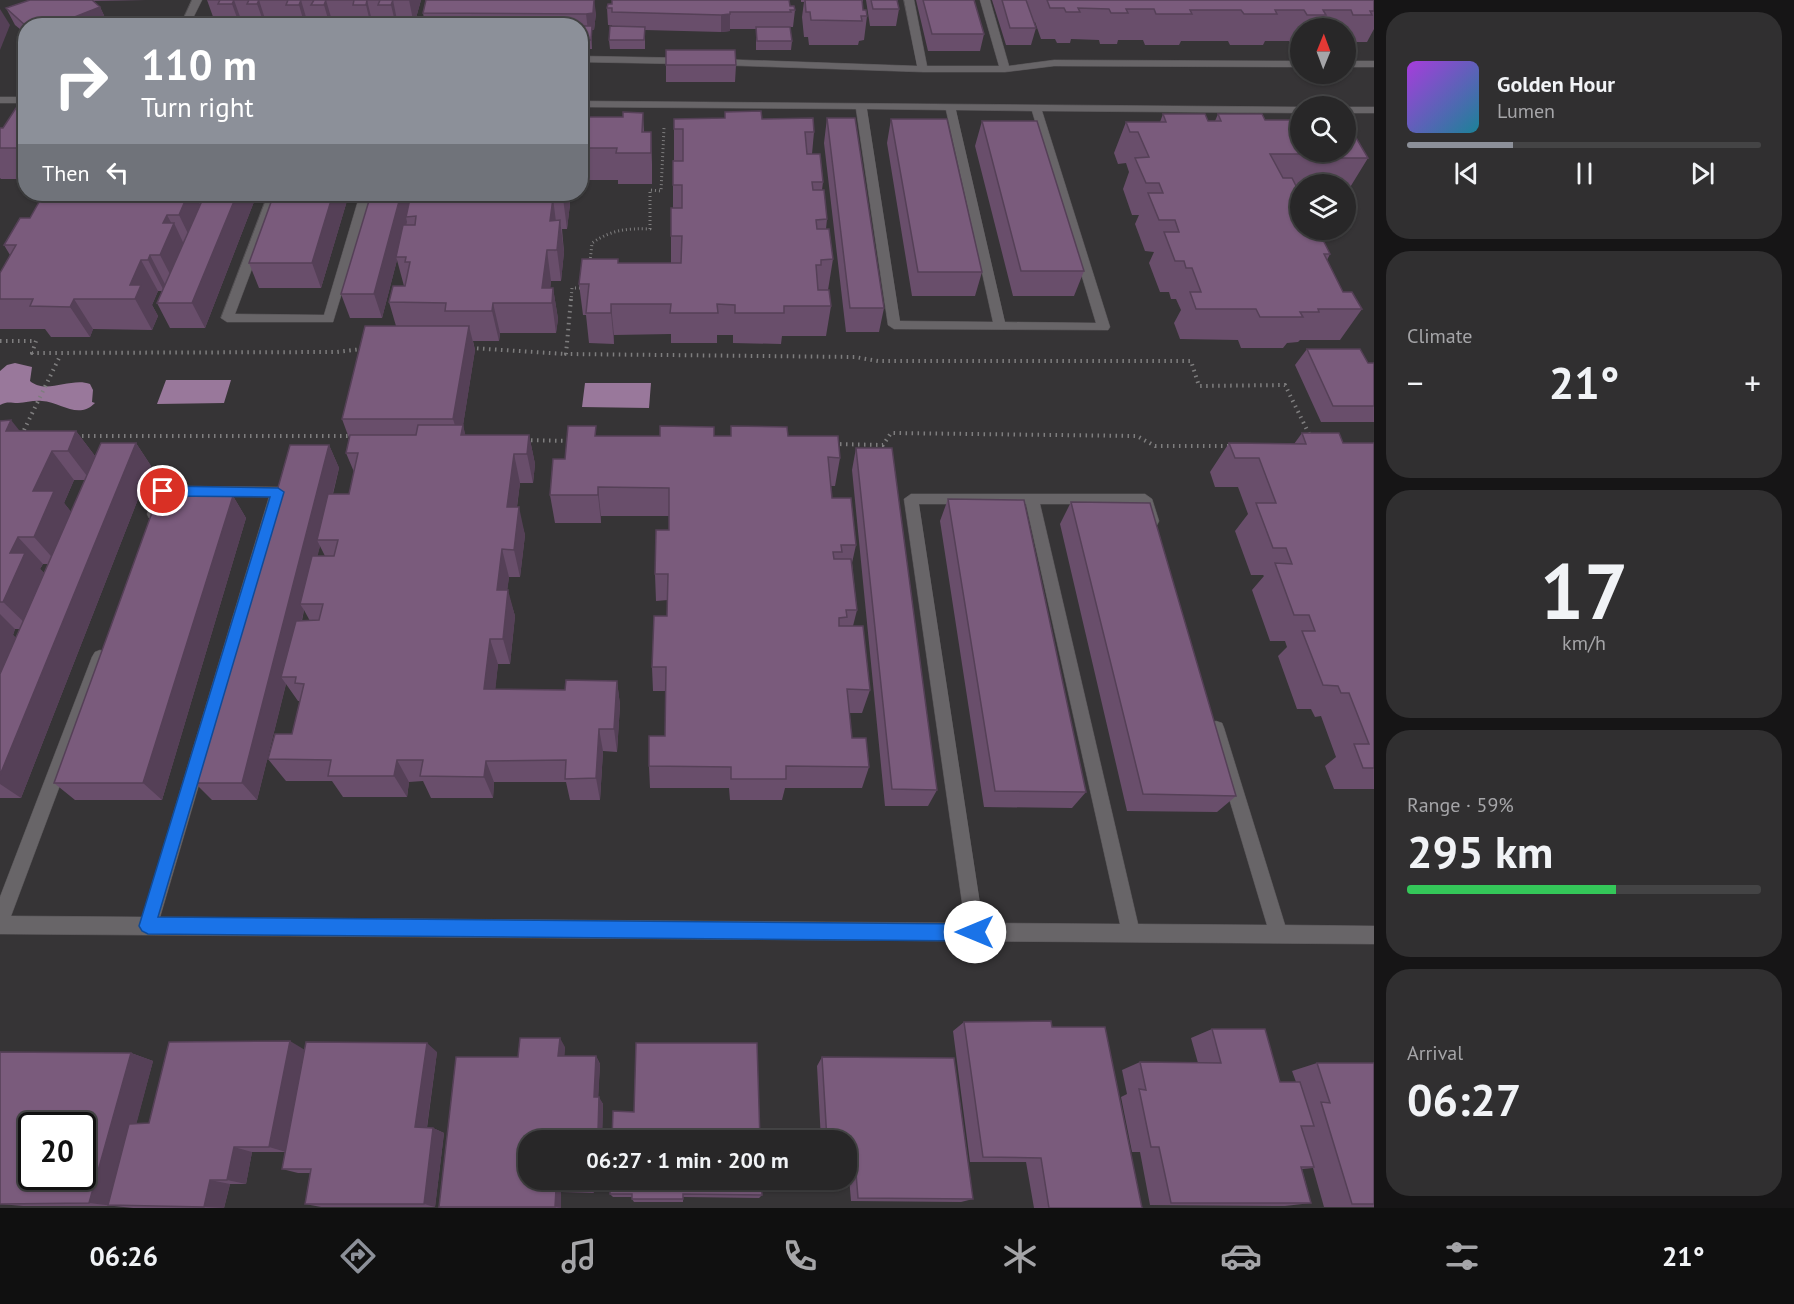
<!DOCTYPE html>
<html lang="en">
<head>
<meta charset="utf-8">
<style>
	body { margin:0; font-family:"PT Sans",sans-serif; background:#302f30; color:#f1f3f6; height:100vh; display:flex; flex-direction:column; font-size:22px; white-space:nowrap }
	* { box-sizing:border-box; margin:0 }
	p { font-size:20px; color:#a5a5a8 }
	.icon { flex:none; width:33px; height:33px; fill:none; stroke:currentColor; stroke-width:2; stroke-linecap:round; stroke-linejoin:round }
	.map { position:relative; flex:1; overflow:hidden }
	.sheet { display:flex; flex-direction:column; gap:12px; padding:12px; background:#161516; width:420px }
	.sheet>* { flex:none }
	.top-card { position:absolute; left:18px; top:18px; width:570px; height:183px; border-radius:24px; box-shadow:0 2px 4px #0004,0 0 0 2px #444445; background:#8c9099; color:#fff; overflow:hidden }
	.needle { width:39px; rotate:1deg }
	.fabs { position:absolute; left:1290px; top:18px; display:grid; gap:12px }
	.fabs a { display:grid; place-items:center; width:66px; height:66px; border-radius:50%; background:#282728; box-shadow:0 2px 4px #0004,0 0 0 2px #444445; font-size:30px }
	.speed { position:absolute; left:18px; top:1112px; display:flex; gap:12px; font-size:30px; font-weight:700; text-align:center }
	.speed>* { display:grid; place-content:center; width:78px; height:78px; border-radius:50%; background:#282728; box-shadow:0 2px 4px #0004,0 0 0 2px #444445; line-height:1 }
	.speed .limit { border:3px solid #111; border-radius:9px; background:#fff; color:#111 }
	.pin { position:absolute; display:grid; place-items:center; width:51px; height:51px; color:#fff; margin:-26px; border:3px solid #fff; border-radius:50%; box-shadow:0 2px 6px #0007 }
	.me { position:absolute; width:66px; margin:-33px; rotate:270deg; stroke-linejoin:round; filter:drop-shadow(0 0 4px #0008) }
	.turn { display:flex; align-items:center; gap:21px; height:126px; padding:0 24px; font-size:27px }
	.turn .icon { width:78px; height:78px; stroke-width:2.5 }
	.turn b { display:block; font-size:42px; line-height:51px }
	.then { display:flex; align-items:center; height:57px; padding:0 24px; background:#0003; gap:12px; font-size:22px }
	.big { font-size:45px; font-weight:700; line-height:1.1 }
	.sheet .tile { flex:1; display:flex; flex-direction:column; justify-content:center; gap:9px; min-width:0; padding:0 21px; border-radius:24px; background:#302f30 }
	.sheet .dial { align-items:center; gap:0 }
	.dial b { font-size:78px; line-height:1 }
	.song { display:flex; align-items:center; gap:18px }
	.cover { width:72px; height:72px; border-radius:9px; background:linear-gradient(135deg,hsl(280 70% 55%),hsl(190 70% 35%)) }
	.played { height:6px; border-radius:3px; background:linear-gradient(90deg,#8c9099 30%,#444445 30%) }
	.keys { display:flex; justify-content:space-around; direction:ltr }
	.heat { display:flex; justify-content:space-between; align-items:center; font-size:33px; direction:ltr }
	.charge { height:9px; border-radius:4px; background:linear-gradient(90deg,#34c759 59%,#444445 0) }
	.trip { position:absolute; left:518px; top:1130px; width:339px; height:60px; border-radius:24px; background:#282728; box-shadow:0 2px 4px #0004,0 0 0 2px #444445; font-weight:700; line-height:60px; text-align:center }
	.dock { display:flex; height:96px; justify-content:space-around; align-items:center; background:#101010; color:#a5a5a8 }
	.dock .icon { width:42px; height:42px }
	.dock .selected { color:#8c9099 }
	.dock b { font-size:27px; color:#f1f3f6 }
	main { display:flex; flex:1; min-height:0 }
	.map>svg:first-child { display:block }
	.water { fill:#99789b }
	.lines { fill:none; stroke-linecap:round; stroke-linejoin:round }
	.lane-casing { stroke:#555255; stroke-width:1 }
	.path-far1 { stroke:#7e7d7e; stroke-width:3; stroke-dasharray:1 3; stroke-linecap:butt }
	.path { stroke:#7e7d7e; stroke-width:4; stroke-dasharray:1.5 4.5; stroke-linecap:butt }
	.lane { fill:#686568; fill-rule:evenodd }
	.wall { fill:#694e6b; fill-rule:evenodd }
	.shaded-wall { fill:#554057 }
	.building { fill:#7a5b7c; stroke:#554057; stroke-width:1.5; fill-rule:evenodd }
	.route { fill:#1a73e8; stroke:#114b97; stroke-width:1.5 }
</style>
</head>
<body>
<main>
<div class="map">
<svg width="1374" height="1208" viewBox="0 0 1374 1208">
	<rect width="100%" height="100%" fill="#363436"/>
	<!-- water -->
	<path class="water" d="M15,363L32,367L30,381C46,395 71,377 90,384L93,390L92,402L95,403C78,420 61,402 42,401C33,400 26,403 18,403C10,403 8,401 0,405V371L7,365Z
		M166,380H231L224,403L157,404Z
		M585,383H651L649,408L582,407Z"/>
	<g class="lines">
		<defs>
			<path id="lane" d="M192,0H202L189,26H180Z
				M904,0H914L927,66H999L980,0H990L1009,66L1054,60L1300,61V67L1054,66L1005,72H923L716,65L711,62L716,59L917,66Z
				M580,56L686,58L691,61L686,64L580,62Z
				M1346,61H1374V67H1346Z
				M0,97H26V103H0Z
				M580,101L1300,107V113L1042,111L1110,327L1108,330L894,329L888,325L856,109L580,107ZM867,109L946,110L993,322L900,321ZM956,110L1032,111L1096,323L1005,322Z
				M1346,107H1374V113H1346Z
				M268,194H280L235,314L324,315L360,194H372L333,322H227L221,318Z
				M163,486L278,487L285,492L160,917L965,923L904,499L911,494H1145L1152,499L1159,521L1157,525H1147L1140,504H1040L1138,924L1267,925L1208,728L1210,723L1216,721L1222,723L1224,728L1285,925L1374,926V944L0,934V897L92,657L95,652L100,650L105,652L108,657L11,916L142,917L269,497L168,496L159,518H149L147,514L158,487ZM919,504H1026L1120,924L983,923Z"/>
		</defs>
		<!-- lane casing -->
		<use href="#lane" class="lane-casing"/>
		<!-- path-far1 -->
		<path class="path-far1" d="M590,262L592,243C611,230 627,228 650,229V190L661,191L664,128
			M571,301L572,288H583"/>
		<!-- path -->
		<path class="path" d="M571,299L566,354L855,357L878,361H1191L1199,386L1285,385L1310,436
			M0,341H36L32,353L337,352L362,349
			M471,348L566,354
			M24,430L60,356
			M76,436H352
			M525,440L572,441
			M834,444L883,445L891,433L1137,436L1155,446H1232"/>
		<!-- lane -->
		<use href="#lane" class="lane"/>
	</g>
	<!-- wall -->
	<path class="wall" d="M30,0H146L93,1L100,7L108,24L104,26H26V34L15,25L6,8Z
		M207,0H421L414,25H398L408,26L333,24V26L308,24V26L267,25V26H254V24L226,26L225,24L216,25Z
		M801,0H863V10L867,16L864,40L859,41L858,45H809L808,37H804L802,17L804,2H801Z
		M866,0H897L899,9L896,26H870Z
		M916,0H974L984,34L980,51H928Z
		M992,0H1374V29L1367,42H1357L1355,46H1346V28H1300V46H1292L1289,41H1265L1263,45H1230L1228,41H1181L1179,45H1145L1143,40H1118L1117,44H1100L1099,40L1071,39L1070,43H1057L1055,39H1041L1035,22H1034L1036,28L1031,45H1006Z
		M612,4L790,6L795,10L793,27H789L792,41L791,50H756V29H730V31L721,32L645,30V49H610L609,40L612,25H608L607,8Z
		M423,13H596L594,30H592V49H580V26H423L425,25Z
		M666,65H736L735,82H666Z
		M26,108V179H1L0,178V128H3Z
		M725,112L762,119L814,132L812,154L823,182L822,190L827,219L826,229L833,259L828,290L831,306L826,336H782L781,344L733,343V335H717V343H671V334L614,335V344L589,343L586,315H583L579,284L618,263H671V236L673,208V161L674,160V129L725,118Z
		M643,113L644,132H651L652,164V184H618V180H580V117H623Z
		M1163,114L1208,121H1215L1218,114L1265,120L1368,158L1349,189H1346V184L1296,185L1300,194V230L1330,254L1327,260L1343,292L1362,309L1340,340H1300L1298,342L1287,343L1283,348H1241L1238,340L1180,339L1174,323L1181,310L1176,299H1171L1169,292H1160L1149,263L1154,252L1145,251L1135,224L1139,215H1132L1123,189L1129,172L1126,163L1118,164L1114,153L1126,122H1160Z
		M827,118L884,308L879,332H846L824,143Z
		M891,119L982,272L975,296H912L887,143Z
		M982,121L1084,271L1074,296H1013L975,146Z
		M35,194H257L205,328H170L157,303L162,291H158L152,305L158,316L152,330L93,329L90,337H51L45,329H0V273L10,255L4,245L30,218L39,203L34,195Z
		M349,194L321,288H259L249,263Z
		M371,194H569L570,204L567,229H562L564,252L561,281H551L550,288H553L558,319L556,333H500L499,341H473L475,350L463,425L465,435H529L535,464L533,483H520L517,507L525,535L520,577H509L507,590L515,616L510,664H498L495,689L565,690L617,681L620,705L617,752L603,751L600,800H570L566,782H494L493,798H431L423,781L409,782L407,797H343L332,781H286L268,759L292,734L300,701H298L286,684L257,800H212L195,783L329,445L339,468L333,494H349L354,472L346,453L349,438L342,419L396,326L389,302L404,286L397,260L382,318H350L341,294ZM320,546L325,556H317ZM304,610L310,621H302Z
		M1307,349L1368,363H1374V422H1321L1295,365Z
		M0,421L20,431H76L95,456L136,443L151,466L21,798H0ZM74,480H85L71,512L64,503ZM43,564H48L44,573L40,569ZM15,629H20L16,638L13,635Z
		M731,426L788,436L840,458L835,486H831L832,498L856,545L852,563L857,610L853,626L870,690L862,713H849L852,738L869,767L862,788H785L782,800H730L729,788H650L649,766L665,736V691H653L652,667L667,616L668,600L656,601L655,574L669,530V516H601V523H555L550,495L565,459L597,436H731Z
		M1302,433L1343,443H1374V789H1334L1325,766L1336,757L1321,716L1315,717L1311,709H1297L1278,656L1287,647L1285,641H1270L1252,590L1264,576L1263,575H1251L1235,531L1248,514L1238,487H1215L1210,472L1229,443L1294,444Z
		M856,448L937,790L928,806H885L852,470Z
		M233,496L246,518L162,800H75L54,783Z
		M948,499L1086,792L1072,808L984,807L940,521Z
		M1071,502L1236,796L1217,812L1127,811L1060,524Z
		M964,1022L1052,1027L1142,1208H1034L1026,1162H970L953,1031Z
		M1212,1029L1280,1082H1296L1292,1071L1317,1063H1374V1207H1324L1313,1168L1302,1169L1311,1203L1285,1206L1150,1205L1140,1152H1132L1121,1097L1127,1094L1122,1070L1140,1062L1198,1063L1191,1038Z
		M565,1047L564,1056H596L600,1064L598,1097L603,1104L602,1136H597L594,1193L561,1192V1208H443L439,1207L518,1057Z
		M304,1050L437,1052L427,1128H433L444,1133L435,1207H321L305,1204L310,1173H298L282,1169L285,1152H252L246,1184H230L224,1208H133L114,1206H23L0,1204V1052L131,1053L153,1061L136,1124L149,1123Z
		M822,1057L973,1199L961,1202L851,1201L849,1177H846V1140H821L817,1066Z
		M610,1194L762,1195L759,1198L683,1197V1202H634L632,1199V1197H613Z"/>
	<!-- shaded-wall -->
	<path class="shaded-wall" d="M234,0L243,25L242,26H240L232,4Z
		M259,0L267,25V26H265L257,4Z
		M301,0L308,24V26H305L299,5Z
		M326,0L333,24V26H330L324,5Z
		M367,0L373,25V26H371L366,5Z
		M393,0L398,25V26H396L391,5Z
		M409,0H421L414,25Z
		M594,0L596,13L594,30H592V49L591,40L588,31L586,14Z
		M100,7L108,24L104,26H69L72,18Z
		M0,9L10,25L0,50Z
		M730,14V31L721,32V15Z
		M20,144L26,153V162L17,148Z
		M184,194H195L206,217L194,246L179,215Z
		M237,194H257L205,328L192,303Z
		M333,194H349L321,288L312,263Z
		M401,194H414L406,217L407,222L398,257H396L397,260L382,318L374,294Z
		M564,194H569L570,204L567,229L563,198Z
		M553,198L557,230L555,252L550,221Z
		M167,215L173,226L174,223L189,255L176,286L160,255L163,223Z
		M560,220L564,252L561,281L557,250Z
		M547,250L551,281L549,303L542,288Z
		M150,255L166,286L164,291L148,260Z
		M141,260L158,291L152,305L158,316L152,330L135,299L130,285Z
		M553,288L558,319L556,333L552,303Z
		M74,299L93,329L90,337L70,307Z
		M493,303L500,333L499,341L492,311Z
		M611,304L614,335V344L611,313Z
		M469,326L475,350L463,425L470,454L460,442L453,419Z
		M11,420L35,450L6,431Z
		M76,431L98,460L90,480L68,451Z
		M529,435L535,464L533,483L527,454Z
		M136,443L151,466L21,798L0,784V775Z
		M329,445L339,468L321,540H317L320,546L306,604H300L304,610L288,677H281L286,684L257,800L242,783Z
		M52,451L74,480L64,503L77,519L58,564L34,537L33,491Z
		M514,454L520,483L513,535L507,507Z
		M598,487L601,516V523L598,495Z
		M233,496L246,518L162,800L143,783Z
		M519,507L525,535L520,577L514,550Z
		M18,537L43,564L40,569L50,580L30,628L3,602L10,553Z
		M502,549L509,577L504,616L497,590Z
		M508,590L515,616L510,664L503,639Z
		M0,614L15,629L13,635L23,645L0,697Z
		M490,639L498,664L493,713L484,689Z
		M617,681L620,705L617,752L614,729Z
		M599,729L603,751L600,800L596,778Z
		M397,760L409,782L407,797L394,776Z
		M486,761L494,782L493,798L484,777Z
		M560,1038L565,1047L564,1065L558,1056Z
		M290,1041L305,1050L286,1152L269,1147Z
		M427,1043L437,1052L426,1133L415,1127Z
		M131,1053L153,1061L115,1205H108L114,1206L89,1203Z
		M596,1056L600,1064L598,1104L594,1097Z
		M599,1097L603,1104L602,1136L598,1131Z
		M433,1128L444,1133L435,1207L424,1204Z
		M593,1131L597,1136V1140H593Z
		M234,1147L252,1152L246,1184L227,1180Z
		M591,1179H595L594,1193L590,1190Z
		M210,1180L230,1184L224,1208L204,1207Z
		M556,1189L561,1192V1208L555,1207Z"/>
	<!-- building -->
	<path class="building" d="M30,0H92L100,7L72,18L77,22L69,26H26L6,8Z
		M207,0H409H393L391,5H378L380,0H367L366,5H353L354,0H326L324,5H311L314,0H301L299,5H286L288,0H259L257,4H247L249,0H234L232,4H218L220,0Z
		M426,0H594L593,13L586,14L423,13Z
		M612,0H789L790,6H794L795,10H790L791,12H730V14L721,15L612,12V8H607L608,4H612Z
		M805,0H862L863,10H866L867,16H861L862,21L811,20L810,12H806Z
		M871,0H897L899,9H873Z
		M923,0H974L984,34H932Z
		M1002,0H1026L1036,28H1010Z
		M1047,0H1374V11H1370L1372,15H1353L1351,10H1323L1326,15H1307L1304,10H1275L1277,14H1244L1241,10H1190L1192,14H1156L1154,9H1126L1128,13H1111L1109,9L1078,8L1080,12H1066L1064,8H1050Z
		M363,25H408L363,26Z
		M580,26H592L591,40H580Z
		M610,26L645,27L644,40H609Z
		M756,27H790L792,41H757Z
		M666,50H735L736,65H666Z
		M16,108H26V144H20L17,148H0V128H3Z
		M761,111L762,119L813,118L814,132H805L807,154H820L823,182H812L813,190H824L827,219L816,220L817,229H829L833,259L821,260V265H816L818,290H829L831,306H784V313H735V305L717,304L718,313H670L671,304H611V313H586L589,284H579L582,259H618V263H681L682,236H671V208H682V185H673V161H683V129H674V119L725,118V112Z
		M623,112L643,113L642,132H651V153H616L617,148H580V117H623Z
		M1163,114H1205L1208,121H1221L1218,114H1262L1265,120H1300V152H1346V136H1355L1368,158H1329L1327,154H1270L1283,178H1292L1300,194V203L1295,202L1300,213V230H1318L1330,254H1324L1343,292H1352L1362,309H1318L1319,312H1300L1303,317H1260L1256,309H1196L1190,292H1201L1192,268H1186L1184,261H1175L1164,232H1179L1175,220H1159L1148,193H1163L1159,183H1146L1135,158L1149,157L1138,132H1130L1126,122H1166Z
		M827,118H855L884,308H850Z
		M891,119H947L982,272H918Z
		M982,121H1037L1084,271H1021Z
		M35,194H188L179,215H167L163,223H174L160,255H150L148,260H141L130,285H141L135,299H74L70,307L30,306L33,299H0V273L16,245H4L20,218H30L43,195H34Z
		M205,194H237L192,303H157Z
		M274,194H333L312,263H249Z
		M371,194H401L374,294H341Z
		M411,194H564L563,198H553L550,221L560,220L557,250H547L542,288H553L552,303H493L492,311H445L446,303L389,302L393,286H405L410,262H405L406,257H396L403,225H415L416,216L406,217Z
		M365,326H469L453,419H342Z
		M1307,349H1360L1368,363H1374V406H1333Z
		M11,420L6,431H76L68,451H52L33,491H54L34,537H18L10,553H25L3,602H0V421Z
		M418,425H463L461,435H529L527,454H514L507,507H519L514,550L502,549L497,590H508L503,639H490L484,689L565,690L566,680L617,681L614,729H599L596,778L565,779L566,760L486,761L484,777L420,776L423,760H397L394,776H328L331,760L268,759L275,734H292L304,684L295,683L296,677H281L296,621L319,620L323,604H300L312,556H334L338,540H317L328,494H349L358,453H346L350,435H416Z
		M568,426H596L595,436H660V426L714,427V436H731V426L787,427L788,436H838L840,458L828,457L832,498H851L856,545H841L842,552H833L834,559H851L857,610H846L847,617L839,618V626H863L870,690L847,689L852,738H866L869,767L786,766V779H731V767L649,766V736H665L666,667H652L654,616H667L668,574H655L656,530H669V488L598,487V495H550L553,459H565Z
		M1302,433H1339L1343,443H1374V768H1363L1354,744H1369L1349,693H1341L1338,686L1323,685L1302,631H1315L1309,615H1294L1275,563L1292,564L1286,548H1273L1256,503H1276L1259,458H1235L1229,443L1306,444Z
		M101,443H136L0,775V674Z
		M290,445H329L242,783H195Z
		M856,448H892L937,790L892,789Z
		M158,496H233L143,783H54Z
		M948,499L1024,500L1086,792L995,791Z
		M1071,502L1150,503L1236,796L1143,794Z
		M1051,1021L1052,1027H1105L1142,1208H1049L1041,1158L983,1157L964,1022Z
		M1212,1029H1265L1280,1082H1300L1314,1126H1301L1314,1167H1301L1311,1203H1171L1159,1147H1151L1139,1089L1146,1090L1140,1062L1221,1063Z
		M520,1038H560L558,1056H596L594,1097H599L598,1131H593V1140H528V1179H591L590,1190L556,1189L555,1207H439L456,1057H518Z
		M290,1041L269,1147H234L227,1180H210L204,1207L108,1205L129,1124L149,1123L169,1042Z
		M306,1042L427,1043L415,1127L433,1128L424,1204H305L311,1169H282Z
		M636,1043H757L760,1140H612L613,1111L634,1112Z
		M0,1052L131,1053L89,1203L0,1204ZM32,1125H82V1176H32Z
		M822,1057L954,1058L973,1199L858,1198L856,1173H846V1140H827Z
		M1317,1063H1374V1204H1352L1321,1102L1330,1103Z
		M610,1179H761L762,1195L683,1194V1199H632V1194H610Z"/>
	<!-- route -->
	<path class="route" d="M163,486L278,488L284,492L158,917L975,924L981,927L983,932L981,938L975,941L148,934L142,931L139,926L270,497L163,496L156,491Z"/>
</svg>
<div class="fabs">
<a><svg class="needle" viewBox="-14 -14 28 28"><path d="M0-13l5 13h-10z" fill="#e53935"/><path d="M0 13l5-13h-10z" fill="#a5a5a8"/></svg></a>
<a><svg class="icon" aria-label="search" viewBox="0 0 24 24"><circle cx="10" cy="10" r="6"/><path d="M15 15l6 6"/></svg></a>
<a><svg class="icon" aria-label="layers" viewBox="0 0 24 24"><path d="M12 4l9 5-9 5-9-5zM3 14l9 5 9-5"/></svg></a>
</div>
<div class="speed"><div class="limit">20</div></div>
<div class="pin" style="left:163px;top:491px;background:#d93025"><svg class="icon" aria-label="arrive" viewBox="0 0 24 24"><path d="M6 21V4h12l-3 4 3 4H6"/></svg></div>
<svg class="me" style="left:975px;top:932px" viewBox="-20 -20 40 40"><circle r="19" fill="#fff"/><path d="M0-13L10 11 0 6-10 11z" fill="#1a73e8"/></svg>
<div class="trip">06:27 · 1 min · 200 m</div>
<div class="top-card">
<div class="turn"><svg class="icon" aria-label="right" viewBox="0 0 24 24"><path d="M7 20v-9h11M14 6l5 5-5 5"/></svg><div><b>110 m</b>Turn right</div></div>
<div class="then">Then<svg class="icon" aria-label="left" viewBox="0 0 24 24"><path d="M17 20v-9H6M10 6l-5 5 5 5"/></svg></div>
</div>
</div>
<section class="sheet">
<div class="tile">
<div class="song"><i class="cover"></i><div><b>Golden Hour</b><p>Lumen</p></div></div>
<div class="played"></div>
<div class="keys"><svg class="icon" aria-label="previous" viewBox="0 0 24 24"><path d="M18 5L8 12l10 7zM5 5v14"/></svg><svg class="icon" aria-label="pause" viewBox="0 0 24 24"><path d="M8 5v14M16 5v14"/></svg><svg class="icon" aria-label="next" viewBox="0 0 24 24"><path d="M6 5l10 7-10 7zM19 5v14"/></svg></div>
</div>
<div class="tile"><p>Climate</p>
<div class="heat"><a>−</a><b class="big">21°</b><a>+</a></div>
</div>
<div class="tile dial"><b>17</b><p>km/h</p></div>
<div class="tile"><p>Range · 59%</p><b class="big">295 km</b><div class="charge"></div></div>
<div class="tile"><p>Arrival</p><b class="big">06:27</b></div>
</section>
</main>
<nav class="dock">
<b>06:26</b>
<svg class="icon selected" aria-label="directions" viewBox="0 0 24 24"><path d="M12 3l9 9-9 9-9-9zM9 14v-3h6M13 9l2 2-2 2"/></svg>
<svg class="icon" aria-label="music" viewBox="0 0 24 24"><path d="M9 18V5l10-2v13"/><circle cx="6" cy="18" r="3"/><circle cx="16" cy="16" r="3"/></svg>
<svg class="icon" aria-label="phone" viewBox="0 0 24 24"><path d="M5 4h4l2 5-3 2q2 4 5 5l2-3 5 2v4C11 20 4 13 5 4z"/></svg>
<svg class="icon" aria-label="climate" viewBox="0 0 24 24"><path d="M12 3v18M4 7l16 10M4 17L20 7"/></svg>
<svg class="icon" aria-label="car" viewBox="0 0 24 24"><path d="M5 17H2v-5l4-1 3-4h7l3 4 3 1v5h-3M9 17h6M6 11h13"/><circle cx="7" cy="17" r="2"/><circle cx="17" cy="17" r="2"/></svg>
<svg class="icon" aria-label="filters" viewBox="0 0 24 24"><path d="M4 7h16M4 17h16"/><circle cx="9" cy="7" r="2"/><circle cx="15" cy="17" r="2"/></svg>
<b>21°</b>
</nav>
</body>
</html>
